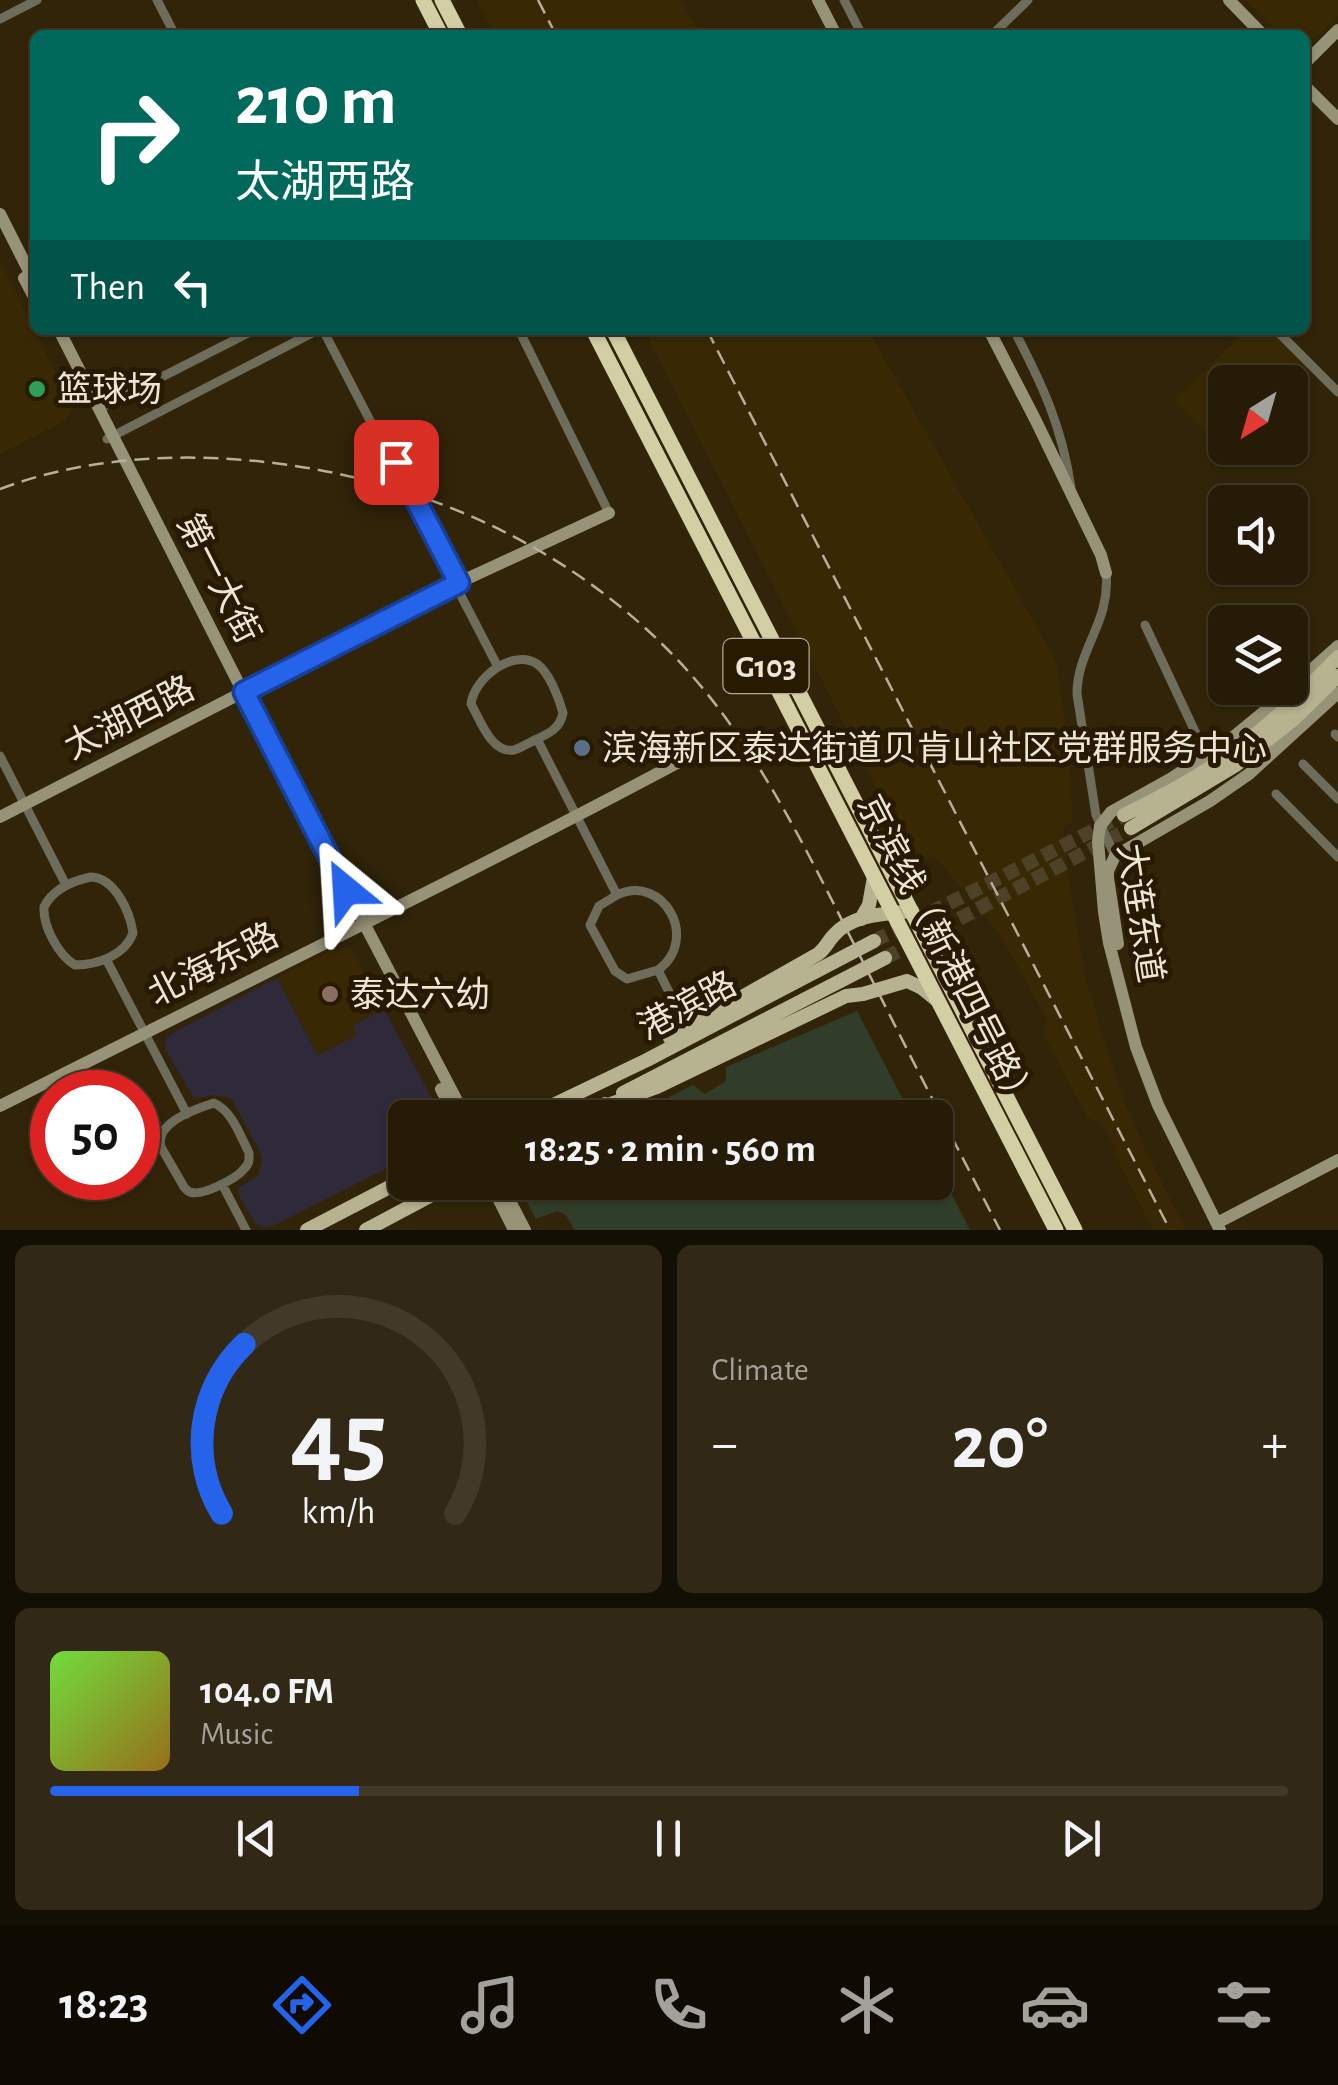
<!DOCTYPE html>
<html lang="en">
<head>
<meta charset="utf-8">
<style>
	body { margin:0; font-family:"Alegreya Sans","Noto Sans SC",sans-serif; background:#312815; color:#f1f3f6; height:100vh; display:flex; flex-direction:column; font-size:38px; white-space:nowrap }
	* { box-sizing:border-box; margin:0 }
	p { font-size:32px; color:#a3a19b }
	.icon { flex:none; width:55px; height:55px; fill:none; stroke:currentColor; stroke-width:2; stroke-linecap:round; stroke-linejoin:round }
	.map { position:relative; height:1230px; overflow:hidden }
	.drawer { display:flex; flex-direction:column; gap:15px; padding:15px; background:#140f04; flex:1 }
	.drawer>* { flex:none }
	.banner { position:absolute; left:30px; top:30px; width:1280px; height:305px; border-radius:15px; box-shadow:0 2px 8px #0004,0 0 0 2px #423928; background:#00695c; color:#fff; overflow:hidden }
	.needle { width:65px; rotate:217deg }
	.buttons { position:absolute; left:1208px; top:365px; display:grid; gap:20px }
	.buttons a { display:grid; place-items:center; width:100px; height:100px; border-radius:15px; background:#251b07; box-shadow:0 2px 8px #0004,0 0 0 2px #423928; font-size:50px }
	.speed { position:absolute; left:30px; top:1070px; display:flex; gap:20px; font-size:50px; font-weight:700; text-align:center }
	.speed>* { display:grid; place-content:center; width:130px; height:130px; border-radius:50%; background:#251b07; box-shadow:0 2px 8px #0004,0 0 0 2px #423928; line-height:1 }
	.speed .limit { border:15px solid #d22; background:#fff; color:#111 }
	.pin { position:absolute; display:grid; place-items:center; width:85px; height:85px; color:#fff; margin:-42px; border-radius:20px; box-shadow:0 5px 15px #0006 }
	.me { position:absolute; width:110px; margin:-55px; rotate:333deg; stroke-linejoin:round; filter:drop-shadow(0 0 8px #0008) }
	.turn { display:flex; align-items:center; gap:35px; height:210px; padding:0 40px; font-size:45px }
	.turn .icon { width:130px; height:130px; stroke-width:2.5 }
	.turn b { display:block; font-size:70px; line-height:85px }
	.then { display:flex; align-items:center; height:95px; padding:0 40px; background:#0003; gap:20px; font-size:38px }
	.big { font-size:75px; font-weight:600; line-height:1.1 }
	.drawer .widget { flex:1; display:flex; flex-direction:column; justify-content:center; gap:15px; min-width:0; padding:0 35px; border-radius:15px; background:#312815 }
	.drawer .dial { align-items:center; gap:0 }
	.dial svg { height:260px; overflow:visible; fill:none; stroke:#423928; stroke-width:7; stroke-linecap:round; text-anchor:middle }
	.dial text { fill:#f1f3f6; stroke:none }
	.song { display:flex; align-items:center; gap:30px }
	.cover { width:120px; height:120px; border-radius:15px; background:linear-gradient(135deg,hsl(100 70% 55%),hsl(40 70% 35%)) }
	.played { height:10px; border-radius:5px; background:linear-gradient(90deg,#2563eb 25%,#423928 25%) }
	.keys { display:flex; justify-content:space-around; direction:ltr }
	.heat { display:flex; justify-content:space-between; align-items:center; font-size:55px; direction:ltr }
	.drawer .tiles { flex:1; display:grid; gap:15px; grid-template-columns:1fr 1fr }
	.widget:last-child { grid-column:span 2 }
	.trip { position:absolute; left:388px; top:1100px; width:565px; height:100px; border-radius:15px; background:#251b07; box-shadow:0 2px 8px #0004,0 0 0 2px #423928; font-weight:600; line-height:100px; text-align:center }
	.menu { display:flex; height:160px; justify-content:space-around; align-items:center; background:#0f0b03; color:#a3a19b }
	.menu .icon { width:70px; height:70px }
	.menu .selected { color:#2563eb }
	.menu b { font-size:45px; color:#f1f3f6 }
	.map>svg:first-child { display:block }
	.commercial { fill:#2f2a3a }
	.built { fill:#392804 }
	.green { fill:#303e29 }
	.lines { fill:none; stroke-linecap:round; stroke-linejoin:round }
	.primary-tunnel { stroke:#4d4128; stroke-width:14; stroke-dasharray:14 7; stroke-linecap:butt }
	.street { stroke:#6e6c5b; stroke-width:9 }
	.secondary { stroke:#979378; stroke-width:12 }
	.primary { stroke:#b7b28f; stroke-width:14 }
	.highway { stroke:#d3cea3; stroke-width:15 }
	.rail { stroke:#b8ae9b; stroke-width:2.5; stroke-dasharray:15 8; stroke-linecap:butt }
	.route-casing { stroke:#184099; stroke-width:25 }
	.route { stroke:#2563eb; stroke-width:18 }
	.leisure-dot { fill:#2e9e5b; stroke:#271a01; stroke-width:4 }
	.service-dot { fill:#5c6f8a; stroke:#271a01; stroke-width:4 }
	.education-dot { fill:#8d6e63; stroke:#271a01; stroke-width:4 }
	.labels { text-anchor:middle; stroke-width:10; stroke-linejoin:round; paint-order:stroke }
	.shield { fill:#271a01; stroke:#b2a895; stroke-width:2.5 }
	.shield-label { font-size:32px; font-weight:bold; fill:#ede5d5 }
	.poi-label { font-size:35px; fill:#ede5d5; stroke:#271a01; text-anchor:start }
	.street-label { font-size:35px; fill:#ede5d5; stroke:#271a01 }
</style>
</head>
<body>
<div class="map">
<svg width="1338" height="1230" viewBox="0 0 1338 1230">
	<rect width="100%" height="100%" fill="#312409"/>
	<!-- commercial -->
	<path class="commercial" d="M277,978L318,1055L357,1035L352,1026L384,1009L442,1117L405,1118V1159L275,1225L263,1228L255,1223L239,1196L238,1188L258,1175L262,1161L260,1152L231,1098L213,1095L200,1098L193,1097L165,1049L166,1039L174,1032Z"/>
	<!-- built -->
	<path class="built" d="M477,0H681L701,35H495Z
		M1246,0H1338V15L1315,38H1305V35H1282Z
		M0,260L73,408L65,421L0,454Z
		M644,330H868L1056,661L1068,746L1073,821L1063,828L1071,896L1084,974L1120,1090L1144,1147L1186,1230H1153L1114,1153L1117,1149L1102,1124L1088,1118L1044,1036L1047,1020L999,933L934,856L915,864Z
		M1246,330H1272L1312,371L1290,392V382H1225V448H1260L1241,466L1175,400Z
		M336,948H349L353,951L384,1009L353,1026L357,1035L318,1055L277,978Z"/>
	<!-- green -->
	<path class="green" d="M857,1011L912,1117H630L693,1085L705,1094L726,1081V1067Z
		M935,1162L970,1230H574L566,1215L557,1211L536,1219L518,1185L519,1182H935Z"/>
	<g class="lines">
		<!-- primary-tunnel -->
		<path class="primary-tunnel" d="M874,941L1124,815
			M885,958L1131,828"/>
		<!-- street -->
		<path class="street" d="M157,0L175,35
			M844,0L862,35
			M0,19L37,0
			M992,35L1028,0
			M323,330L498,667
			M519,330L609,513
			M1014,330C1042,384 1062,426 1071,488
			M1276,330L1338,392
			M99,409L254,330
			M107,439L318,330
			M1106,573C1111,622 1077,649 1077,694L1096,815L1115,856
			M1145,625L1206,755
			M1335,734L1338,737
			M537,739C550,733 560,728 563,713C559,698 549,672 537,664C513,648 474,678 471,704C480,719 491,754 514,750C521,748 530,742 537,739L617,895L599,906L590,925L615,971L627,979L658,970L687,1028
			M0,756L66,885
			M1303,764L1338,799
			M1276,794L1338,857
			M91,877C115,878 130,912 133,933C125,955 98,965 75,965C58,955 43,926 44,907C53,889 72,881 91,877Z
			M617,895C664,873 700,940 658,970
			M106,959L187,1114
			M214,1103C232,1111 240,1135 249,1153C249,1160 250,1163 244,1169C237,1178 202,1197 190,1192C187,1191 186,1189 184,1187L161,1147C154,1123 195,1109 214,1103Z
			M222,1184L246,1230"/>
		<!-- secondary -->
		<path class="secondary" d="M818,0L836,35
			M1229,0L1263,35
			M1305,63L1338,30
			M1305,86L1338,119
			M0,214L35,283
			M24,278L35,299
			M59,330L243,692L466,1118
			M989,330L1035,419L1101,555L1106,573
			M0,817L432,595L609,513
			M1118,944L1108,878V871L1115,856L1210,801L1249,774L1338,693
			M441,1089L456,1118
			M0,1106C240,984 483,868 720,740
			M490,1182L514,1230
			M500,1182L525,1230
			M1217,1223L1338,1160
			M1220,1230L1158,1105L1136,1047L1109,943L1104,912L1098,841L1100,826L1111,812L1170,779L1226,743L1265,711L1338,646"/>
		<!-- primary -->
		<path class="primary" d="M1124,815C1162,796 1199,777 1233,752C1272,724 1305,690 1338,657
			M1131,828L1236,765L1294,719L1338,676
			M861,919L869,905L874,877
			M670,1038L818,954C826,948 828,941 834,935C853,914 885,914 912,911
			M623,1093L885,958
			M597,1109L657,1087L846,996L863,994L907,981L922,988L938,1001
			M526,1118L647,1060L874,941
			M581,1118L605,1104
			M307,1230L405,1179
			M366,1230L456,1182"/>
		<!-- highway -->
		<path class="highway" d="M423,0L441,35
			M442,0L460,35
			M593,330L1056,1230
			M613,330L1075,1230"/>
		<!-- rail -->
		<path class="rail" d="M538,0L556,35
			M707,330L1170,1230
			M0,489C98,452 212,451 314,469C471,497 618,577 716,705C774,781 816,869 859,954C905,1046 952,1138 1000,1230"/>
	</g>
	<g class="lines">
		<defs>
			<path id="route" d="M346,890L244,692L459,583L396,462"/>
		</defs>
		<!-- route casing -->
		<use href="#route" class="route-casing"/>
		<!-- route -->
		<use href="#route" class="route"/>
	</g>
	<!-- markers -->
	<circle class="leisure-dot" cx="37" cy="389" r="10"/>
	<circle class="service-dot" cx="582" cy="748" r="10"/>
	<circle class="education-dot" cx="330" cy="994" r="10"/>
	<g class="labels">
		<!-- shield labels -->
		<rect class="shield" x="723.5" y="639" width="85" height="54" rx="8"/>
		<g class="shield-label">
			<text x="766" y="677">G103</text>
		</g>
		<!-- poi labels -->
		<g class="poi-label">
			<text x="57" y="401">篮球场</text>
			<text x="602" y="760">滨海新区泰达街道贝肯山社区党群服务中心</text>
			<text x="350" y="1006">泰达六幼</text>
		</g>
		<!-- street labels -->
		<g class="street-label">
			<text transform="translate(219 578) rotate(63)" y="12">第一大街</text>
			<text transform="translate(129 717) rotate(-27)" y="12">太湖西路</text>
			<text transform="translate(1141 913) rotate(81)" y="12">大连东道</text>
			<text transform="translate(947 953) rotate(63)" y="12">京滨线（新港四号路）</text>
			<text transform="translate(213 964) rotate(-27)" y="12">北海东路</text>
			<text transform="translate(687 1005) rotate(-28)" y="12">港滨路</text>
		</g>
	</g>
</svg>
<div class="buttons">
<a><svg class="needle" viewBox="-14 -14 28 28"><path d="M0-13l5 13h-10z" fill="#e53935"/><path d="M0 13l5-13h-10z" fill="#a3a19b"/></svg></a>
<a><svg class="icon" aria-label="sound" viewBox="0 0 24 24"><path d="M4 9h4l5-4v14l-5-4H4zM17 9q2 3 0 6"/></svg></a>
<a><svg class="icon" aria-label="layers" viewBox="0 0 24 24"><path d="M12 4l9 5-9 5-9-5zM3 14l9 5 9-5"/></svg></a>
</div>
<div class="speed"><div class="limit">50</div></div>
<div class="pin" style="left:396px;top:462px;background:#d93025"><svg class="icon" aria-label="arrive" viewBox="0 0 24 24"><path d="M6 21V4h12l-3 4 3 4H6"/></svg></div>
<svg class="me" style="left:346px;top:890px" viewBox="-20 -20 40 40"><path d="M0-17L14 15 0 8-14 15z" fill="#2563eb" stroke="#fff" stroke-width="4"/></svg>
<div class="trip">18:25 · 2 min · 560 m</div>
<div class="banner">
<div class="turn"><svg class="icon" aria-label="right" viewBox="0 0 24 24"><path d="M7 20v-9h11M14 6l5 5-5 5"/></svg><div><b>210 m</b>太湖西路</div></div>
<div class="then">Then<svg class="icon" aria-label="left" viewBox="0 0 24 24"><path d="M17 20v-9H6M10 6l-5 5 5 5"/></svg></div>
</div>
</div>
<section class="drawer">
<div class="tiles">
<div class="widget dial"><svg viewBox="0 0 100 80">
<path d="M14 69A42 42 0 1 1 86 69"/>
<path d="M14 69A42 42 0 0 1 21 17" stroke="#2563eb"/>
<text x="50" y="56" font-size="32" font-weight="700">45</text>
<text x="50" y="72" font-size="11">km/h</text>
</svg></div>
<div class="widget"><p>Climate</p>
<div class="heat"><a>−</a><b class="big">20°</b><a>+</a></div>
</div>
<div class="widget">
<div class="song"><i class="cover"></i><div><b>104.0 FM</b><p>Music</p></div></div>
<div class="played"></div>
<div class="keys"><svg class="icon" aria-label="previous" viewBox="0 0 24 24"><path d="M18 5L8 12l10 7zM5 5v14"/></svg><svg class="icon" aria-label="pause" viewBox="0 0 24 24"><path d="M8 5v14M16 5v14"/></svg><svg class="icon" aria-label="next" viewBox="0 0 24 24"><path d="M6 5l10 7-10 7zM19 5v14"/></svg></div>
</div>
</div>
</section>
<nav class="menu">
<b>18:23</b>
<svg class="icon selected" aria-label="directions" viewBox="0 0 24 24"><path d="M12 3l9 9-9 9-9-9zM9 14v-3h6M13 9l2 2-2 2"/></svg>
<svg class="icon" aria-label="music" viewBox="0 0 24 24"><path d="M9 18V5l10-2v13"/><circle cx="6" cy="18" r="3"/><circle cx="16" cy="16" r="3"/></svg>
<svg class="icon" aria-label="phone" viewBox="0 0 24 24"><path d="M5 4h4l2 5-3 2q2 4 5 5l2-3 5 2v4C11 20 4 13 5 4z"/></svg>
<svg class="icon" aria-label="climate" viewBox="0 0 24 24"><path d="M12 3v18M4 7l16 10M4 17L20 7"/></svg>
<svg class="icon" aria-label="car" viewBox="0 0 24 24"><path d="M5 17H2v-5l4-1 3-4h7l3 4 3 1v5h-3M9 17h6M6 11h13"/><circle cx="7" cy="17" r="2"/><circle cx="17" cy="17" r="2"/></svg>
<svg class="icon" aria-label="filters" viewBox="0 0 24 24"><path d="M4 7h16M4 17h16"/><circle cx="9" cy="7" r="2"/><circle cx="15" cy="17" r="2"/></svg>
</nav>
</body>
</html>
